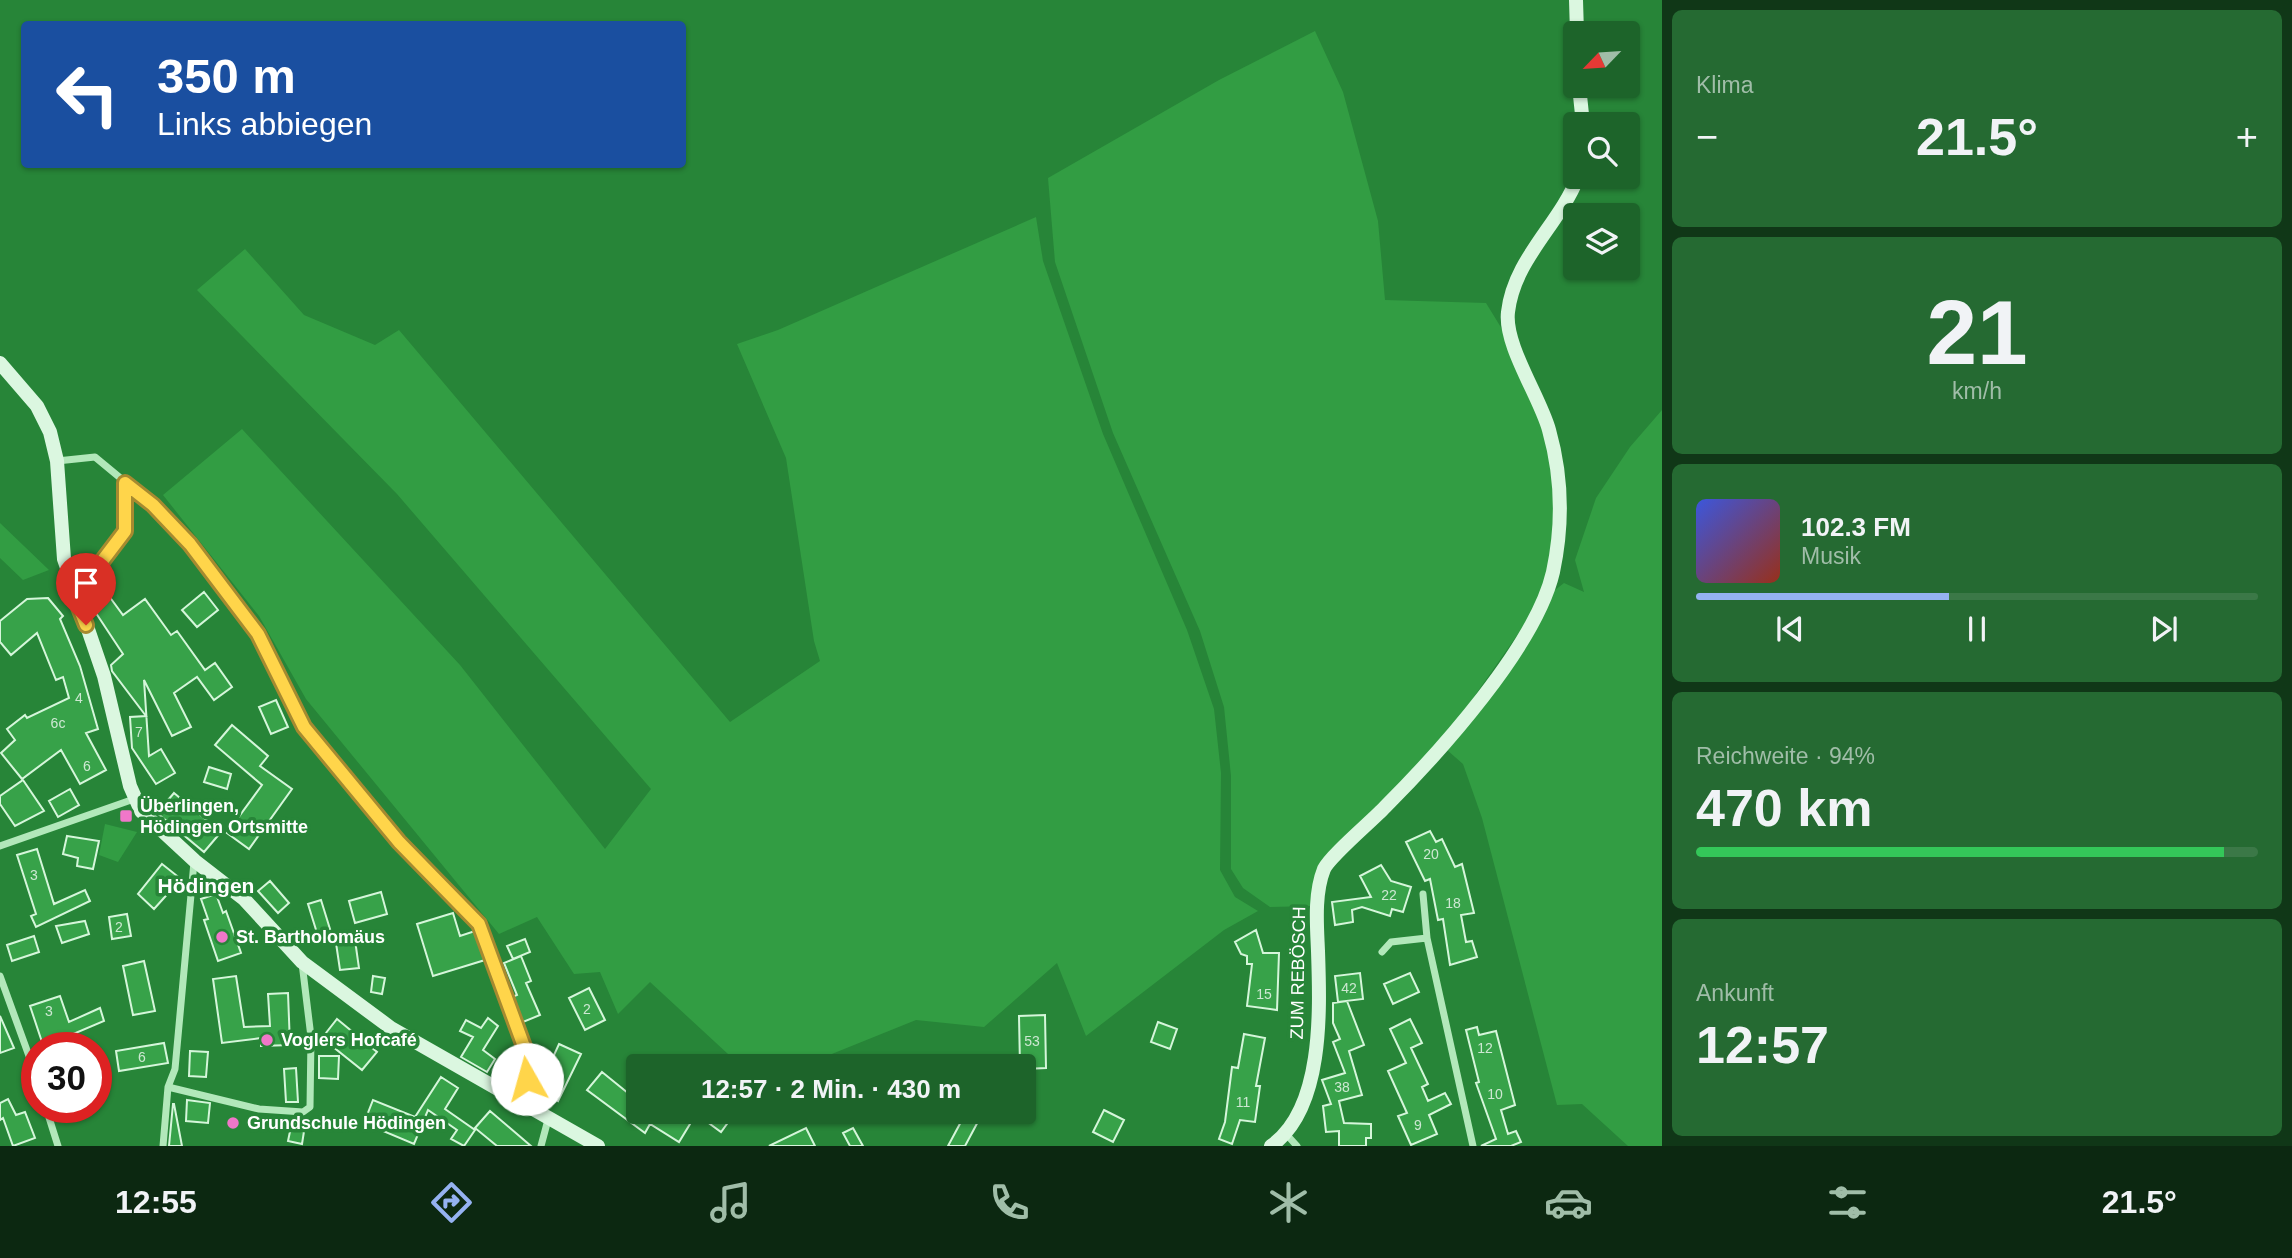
<!DOCTYPE html>
<html lang="de">
<head>
<meta charset="utf-8">
<style>
	body { margin:0; font-family:Helvetica,sans-serif; background:#256a32; color:#f1f3f6; height:100vh; display:flex; flex-direction:column; font-size:26px; white-space:nowrap }
	* { box-sizing:border-box; margin:0 }
	p { font-size:23px; color:#a0bda8 }
	.icon { flex:none; width:38px; height:38px; fill:none; stroke:currentColor; stroke-width:2; stroke-linecap:round; stroke-linejoin:round }
	.map { position:relative; flex:1; overflow:hidden }
	.drawer { display:flex; flex-direction:column; gap:10px; padding:10px; background:#103717; width:630px }
	.drawer>* { flex:none }
	.banner { position:absolute; left:21px; top:21px; width:665px; height:147px; border-radius:7px; box-shadow:0 2px 5px #0004; background:#1a4fa0; color:#fff; overflow:hidden }
	.needle { width:46px; rotate:245deg }
	.fabs { position:absolute; left:1563px; top:21px; display:grid; gap:14px }
	.fabs a { display:grid; place-items:center; width:77px; height:77px; border-radius:7px; background:#1d642a; box-shadow:0 2px 5px #0004; font-size:35px }
	.speed { position:absolute; left:21px; top:1032px; display:flex; gap:14px; font-size:35px; font-weight:700; text-align:center }
	.speed>* { display:grid; place-content:center; width:91px; height:91px; border-radius:50%; background:#1d642a; box-shadow:0 2px 5px #0004; line-height:1 }
	.speed .limit { border:10px solid #d22; background:#fff; color:#111 }
	.pin { position:absolute; display:grid; place-items:center; width:60px; height:60px; color:#fff; margin:-72px -30px; border-radius:50% 50% 50% 0; rotate:-45deg; box-shadow:0 0 7px #0007 }
	.pin .icon { rotate:45deg }
	.me { position:absolute; width:77px; margin:-38px; rotate:353deg; stroke-linejoin:round; filter:drop-shadow(0 0 5px #0008) }
	.turn { display:flex; align-items:center; gap:24px; height:147px; padding:0 21px; font-size:32px }
	.turn .icon { width:91px; height:91px; stroke-width:2.5 }
	.turn b { display:block; font-size:49px; line-height:60px }
	.big { font-size:52px; font-weight:700; line-height:1.1 }
	.drawer .widget { flex:1; display:flex; flex-direction:column; justify-content:center; gap:10px; min-width:0; padding:0 24px; border-radius:10px; background:#256a32 }
	.drawer .dial { align-items:center; gap:0 }
	.dial b { font-size:91px; line-height:1 }
	.song { display:flex; align-items:center; gap:21px }
	.cover { width:84px; height:84px; border-radius:10px; background:linear-gradient(135deg,hsl(230 70% 55%),hsl(10 70% 35%)) }
	.played { height:7px; border-radius:4px; background:linear-gradient(90deg,#95b2f1 45%,#3b7847 45%) }
	.keys { display:flex; justify-content:space-around; direction:ltr }
	.heat { display:flex; justify-content:space-between; align-items:center; font-size:38px; direction:ltr }
	.charge { height:10px; border-radius:5px; background:linear-gradient(90deg,#34c759 94%,#3b7847 0) }
	.trip { position:absolute; left:626px; top:1054px; width:410px; height:70px; border-radius:7px; background:#1d642a; box-shadow:0 2px 5px #0004; font-weight:700; line-height:70px; text-align:center }
	.dock { display:flex; height:112px; justify-content:space-around; align-items:center; background:#0c2811; color:#a0bda8 }
	.dock .icon { width:49px; height:49px }
	.dock .on { color:#95b2f1 }
	.dock b { font-size:32px; color:#f1f3f6 }
	main { display:flex; flex:1; min-height:0 }
	.map>svg:first-child { display:block }
	.green { fill:#329d43 }
	.building { fill:#37a249; stroke:#d5f6da; stroke-width:2 }
	.lines { fill:none; stroke-linecap:round; stroke-linejoin:round }
	.lane { stroke:#b2e8ba; stroke-width:5 }
	.street { stroke:#b2e8ba; stroke-width:7 }
	.secondary { stroke:#dbf7e0; stroke-width:14 }
	.route-casing { stroke:#a68a30; stroke-width:18 }
	.route { stroke:#ffd54a; stroke-width:12 }
	.poi-dot { fill:#f077c9; stroke:#278538; stroke-width:2.5 }
	.labels { text-anchor:middle; stroke-width:7; stroke-linejoin:round; paint-order:stroke }
	.number-label { font-size:14px; fill:#cde8d2 }
	.poi-label { font-size:18px; font-weight:bold; fill:#fff; stroke:#278538; text-anchor:start }
	.street-label { font-size:18px; fill:#fff; stroke:#278538 }
	.quarter-label { font-size:21px; font-weight:bold; fill:#fff; stroke:#278538 }
</style>
</head>
<body>
<main>
<div class="map">
<svg width="1662" height="1146" viewBox="0 0 1662 1146">
	<rect width="100%" height="100%" fill="#278538"/>
	<!-- green -->
	<path class="green" d="M1315,31L1343,92L1378,221L1385,300L1486,303L1505,334L1543,428L1554,483V525L1549,572L1534,611L1436,751L1320,867L1313,906L1270,907L1243,888L1231,869V776L1224,707L1200,631L1113,433L1055,262L1048,178L1219,80Z
		M1036,217L1043,261L1103,434L1187,630L1214,709L1221,773L1220,870L1235,897L1258,911L1224,930L1086,1036L1057,963L984,1027L916,1020L802,1066H741L650,982L618,1014L600,972L574,974L537,917L499,934L306,699L259,616L163,495L242,429L460,665L605,849L651,789L397,494L197,290L245,249L304,315L375,345L399,330L730,722L820,661L814,641L786,458L737,344L778,330Z
		M1662,410V1146H1628L1582,1104L1557,1105L1482,818L1463,764L1447,750L1550,594L1564,583L1584,592L1575,560L1596,498L1630,447Z
		M0,523L49,570L23,580L0,558Z
		M105,824L137,832L118,862L99,855Z"/>
	<!-- building -->
	<path class="building" d="M106,592L123,615L145,599L171,635L177,631L205,670L215,663L232,687L214,700L197,677L174,693L191,727L172,736L144,680L149,756L161,749L175,773L156,784L132,748L130,717L146,716L112,671L111,665L123,654L90,604Z
		M204,592L218,610L197,627L182,610Z
		M48,598L63,616L60,619L80,666L98,729L86,733L106,770L80,784L61,750L22,779L1,753L15,740L7,729L25,715L27,718L69,698L63,677L56,680L37,633L11,655L0,642V621L27,599Z
		M276,700L288,727L271,734L259,707Z
		M232,725L268,756L260,766L292,789L249,849L227,833L262,785L215,745Z
		M209,767L231,774L227,789L204,782Z
		M23,780L44,811L15,826L0,804V796Z
		M70,789L79,805L58,817L49,801Z
		M174,793L221,832L204,852L157,813Z
		M1430,831L1436,842L1442,839L1455,867L1462,864L1474,913L1461,915L1466,942L1472,941L1477,957L1450,965L1443,919L1438,920L1430,879L1425,881L1406,842Z
		M67,836L99,841L93,869L77,866L78,858L63,854Z
		M37,849L54,904L85,890L90,901L36,927L31,916L36,914L17,855Z
		M162,864L181,879L154,909L138,894Z
		M1381,865L1391,881L1411,887L1403,912L1392,909L1390,916L1362,907L1352,910L1353,922L1335,925L1332,902L1371,897L1360,876Z
		M270,881L289,903L278,913L258,891Z
		M381,892L387,914L355,923L349,901Z
		M216,894L223,913L226,911L241,953L218,961L204,920L208,919L201,899Z
		M321,900L330,929L317,933L308,904Z
		M453,913L460,936L475,931L485,960L433,976L417,924Z
		M127,914L131,936L112,939L109,917Z
		M85,921L89,934L62,943L56,926Z
		M1256,930L1263,953H1279L1277,1010L1247,1006L1252,964H1247V956L1241,954L1235,942Z
		M34,936L39,952L12,961L7,945Z
		M525,939L530,952L513,959L507,946Z
		M355,940L359,968L340,970L336,943Z
		M521,956L531,981L526,983L540,1015L523,1022L512,997L517,995L504,963Z
		M144,961L155,1011L133,1015L123,966Z
		M1360,973L1363,999L1338,1002L1335,976Z
		M1410,973L1419,992L1393,1004L1384,984Z
		M236,976L244,1027L270,1026L268,994L288,993L290,1045L261,1046V1038L222,1043L213,979Z
		M373,976L385,978L382,994L371,992Z
		M589,988L605,1020L585,1030L569,998Z
		M60,996L69,1022L100,1008L104,1021L66,1037L69,1044L44,1048L30,1006Z
		M1347,1001L1364,1045L1349,1051L1362,1095L1339,1101L1344,1123L1371,1124V1138H1366V1146H1339V1131L1326,1132L1323,1106L1331,1104L1322,1080L1345,1073L1333,1042L1340,1039L1333,1023V1003Z
		M1045,1015L1046,1068L1024,1069L1020,1066L1019,1016Z
		M0,1016L14,1048L0,1053Z
		M488,1018L498,1026L483,1050L495,1059L487,1072L461,1057L473,1037L460,1031L466,1020L481,1028Z
		M337,1019L377,1052L362,1070L322,1038Z
		M1410,1019L1422,1043L1411,1048L1428,1084L1422,1087L1428,1101L1445,1093L1451,1104L1429,1115L1437,1134L1411,1145L1398,1116L1407,1113L1388,1071L1406,1063L1390,1029Z
		M1158,1022L1177,1029L1170,1049L1151,1042Z
		M1477,1027L1479,1035L1496,1031L1515,1105L1501,1110L1508,1134L1516,1131L1521,1142L1511,1146H1481L1496,1139L1476,1083L1479,1082L1466,1030Z
		M1244,1034L1265,1038L1256,1086H1260L1255,1122L1240,1120L1232,1144L1219,1139L1225,1122L1232,1067L1238,1068Z
		M164,1043L168,1063L119,1071L116,1051Z
		M559,1044L581,1054L558,1101L538,1090Z
		M190,1051L208,1052L206,1077L189,1076Z
		M319,1056H339L338,1079L319,1078Z
		M296,1068L298,1102H286L284,1069Z
		M602,1072L639,1102V1111H670L690,1124L679,1142L650,1124L645,1133L587,1090Z
		M441,1077L458,1088L445,1109L475,1130L464,1146L451,1139L457,1130L428,1110L414,1144L364,1123L373,1100L415,1117Z
		M8,1099L16,1115L25,1112L35,1138L13,1146L3,1118L0,1120V1103Z
		M187,1100L210,1103L208,1123L186,1121Z
		M173,1104H174L182,1146H169Z
		M1104,1110L1124,1120L1113,1142L1093,1132Z
		M490,1111L510,1128L531,1146H497L475,1128Z
		M713,1111H724L732,1117L721,1132L706,1121Z
		M981,1116L965,1146H948L962,1120Z
		M292,1122L305,1125L302,1144L288,1141Z
		M806,1128L815,1146H769Z
		M853,1128L863,1146H850L843,1133Z"/>
	<g class="lines">
		<!-- lane -->
		<path class="lane" d="M75,588L103,560L125,531V483"/>
		<!-- street -->
		<path class="street" d="M57,461L95,457L153,505L190,544L258,634L305,727L399,842L479,924L526,1052L529,1105
			M0,846L134,799
			M1423,894L1427,938
			M1382,952L1391,942L1427,938L1473,1146
			M0,976L37,1078
			M168,1087L259,1109L303,1112L310,1107L311,1037L302,963
			M46,1108L58,1146
			M1287,1135L1297,1146
			M163,1146L168,1087L175,1069L194,862
			M541,1146L549,1116"/>
		<!-- secondary -->
		<path class="secondary" d="M1576,0L1577,33
			M1579,86L1583,124
			M0,363L37,406L50,432L57,461L64,559L104,676L130,786L141,811L195,861L244,899L302,962L391,1028L598,1146
			M1271,1146C1324,1109 1320,1010 1318,951C1317,926 1314,894 1324,869C1330,856 1373,820 1385,807C1439,753 1536,646 1553,572C1563,525 1562,476 1549,430C1540,397 1504,345 1508,312C1514,259 1559,225 1578,177"/>
	</g>
	<g class="lines">
		<defs>
			<path id="route" d="M86,625L72,590L103,560L125,531V483L153,505L190,544L258,634L304,727L399,842L479,924L526,1052L527,1079"/>
		</defs>
		<!-- route casing -->
		<use href="#route" class="route-casing"/>
		<!-- route -->
		<use href="#route" class="route"/>
	</g>
	<!-- markers -->
	<g class="poi-dot">
		<rect x="119" y="809" width="14" height="14" rx="3.5"/>
		<circle cx="222" cy="937" r="7"/>
		<circle cx="267" cy="1040" r="7"/>
		<circle cx="233" cy="1123" r="7"/>
	</g>
	<g class="labels">
		<!-- number labels -->
		<g class="number-label">
			<text x="79" y="703">4</text>
			<text x="58" y="728">6c</text>
			<text x="139" y="737">7</text>
			<text x="87" y="771">6</text>
			<text x="1431" y="859">20</text>
			<text x="34" y="880">3</text>
			<text x="1389" y="900">22</text>
			<text x="1453" y="908">18</text>
			<text x="119" y="932">2</text>
			<text x="1349" y="993">42</text>
			<text x="1264" y="999">15</text>
			<text x="587" y="1014">2</text>
			<text x="49" y="1016">3</text>
			<text x="1032" y="1046">53</text>
			<text x="1485" y="1053">12</text>
			<text x="142" y="1062">6</text>
			<text x="1342" y="1092">38</text>
			<text x="1495" y="1099">10</text>
			<text x="1243" y="1107">11</text>
			<text x="1418" y="1130">9</text>
		</g>
		<!-- poi labels -->
		<g class="poi-label">
			<text x="140" y="812">Überlingen,<tspan x="140" dy="21">Hödingen Ortsmitte</tspan></text>
			<text x="236" y="943">St. Bartholomäus</text>
			<text x="281" y="1046">Voglers Hofcafé</text>
			<text x="247" y="1129">Grundschule Hödingen</text>
		</g>
		<!-- street labels -->
		<g class="street-label">
			<text transform="translate(1298 973) rotate(-89)" y="6">ZUM REBÖSCH</text>
		</g>
		<!-- quarter labels -->
		<g class="quarter-label">
			<text x="206" y="893">Hödingen</text>
		</g>
	</g>
</svg>
<div class="fabs">
<a><svg class="needle" viewBox="-14 -14 28 28"><path d="M0-13l5 13h-10z" fill="#e53935"/><path d="M0 13l5-13h-10z" fill="#a0bda8"/></svg></a>
<a><svg class="icon" aria-label="search" viewBox="0 0 24 24"><circle cx="10" cy="10" r="6"/><path d="M15 15l6 6"/></svg></a>
<a><svg class="icon" aria-label="layers" viewBox="0 0 24 24"><path d="M12 4l9 5-9 5-9-5zM3 14l9 5 9-5"/></svg></a>
</div>
<div class="speed"><div class="limit">30</div></div>
<div class="pin" style="left:86px;top:625px;background:#d93025"><svg class="icon" aria-label="arrive" viewBox="0 0 24 24"><path d="M6 21V4h12l-3 4 3 4H6"/></svg></div>
<svg class="me" style="left:527px;top:1079px" viewBox="-20 -20 40 40"><circle r="19" fill="#fff"/><path d="M0-13L10 11 0 6-10 11z" fill="#ffd54a"/></svg>
<div class="trip">12:57 · 2 Min. · 430 m</div>
<div class="banner">
<div class="turn"><svg class="icon" aria-label="left" viewBox="0 0 24 24"><path d="M17 20v-9H6M10 6l-5 5 5 5"/></svg><div><b>350 m</b>Links abbiegen</div></div>
</div>
</div>
<section class="drawer">
<div class="widget"><p>Klima</p>
<div class="heat"><a>−</a><b class="big">21.5°</b><a>+</a></div>
</div>
<div class="widget dial"><b>21</b><p>km/h</p></div>
<div class="widget">
<div class="song"><i class="cover"></i><div><b>102.3 FM</b><p>Musik</p></div></div>
<div class="played"></div>
<div class="keys"><svg class="icon" aria-label="previous" viewBox="0 0 24 24"><path d="M18 5L8 12l10 7zM5 5v14"/></svg><svg class="icon" aria-label="pause" viewBox="0 0 24 24"><path d="M8 5v14M16 5v14"/></svg><svg class="icon" aria-label="next" viewBox="0 0 24 24"><path d="M6 5l10 7-10 7zM19 5v14"/></svg></div>
</div>
<div class="widget"><p>Reichweite · 94%</p><b class="big">470 km</b><div class="charge"></div></div>
<div class="widget"><p>Ankunft</p><b class="big">12:57</b></div>
</section>
</main>
<nav class="dock">
<b>12:55</b>
<svg class="icon on" aria-label="directions" viewBox="0 0 24 24"><path d="M12 3l9 9-9 9-9-9zM9 14v-3h6M13 9l2 2-2 2"/></svg>
<svg class="icon" aria-label="music" viewBox="0 0 24 24"><path d="M9 18V5l10-2v13"/><circle cx="6" cy="18" r="3"/><circle cx="16" cy="16" r="3"/></svg>
<svg class="icon" aria-label="phone" viewBox="0 0 24 24"><path d="M5 4h4l2 5-3 2q2 4 5 5l2-3 5 2v4C11 20 4 13 5 4z"/></svg>
<svg class="icon" aria-label="climate" viewBox="0 0 24 24"><path d="M12 3v18M4 7l16 10M4 17L20 7"/></svg>
<svg class="icon" aria-label="car" viewBox="0 0 24 24"><path d="M5 17H2v-5l4-1 3-4h7l3 4 3 1v5h-3M9 17h6M6 11h13"/><circle cx="7" cy="17" r="2"/><circle cx="17" cy="17" r="2"/></svg>
<svg class="icon" aria-label="filters" viewBox="0 0 24 24"><path d="M4 7h16M4 17h16"/><circle cx="9" cy="7" r="2"/><circle cx="15" cy="17" r="2"/></svg>
<b>21.5°</b>
</nav>
</body>
</html>
